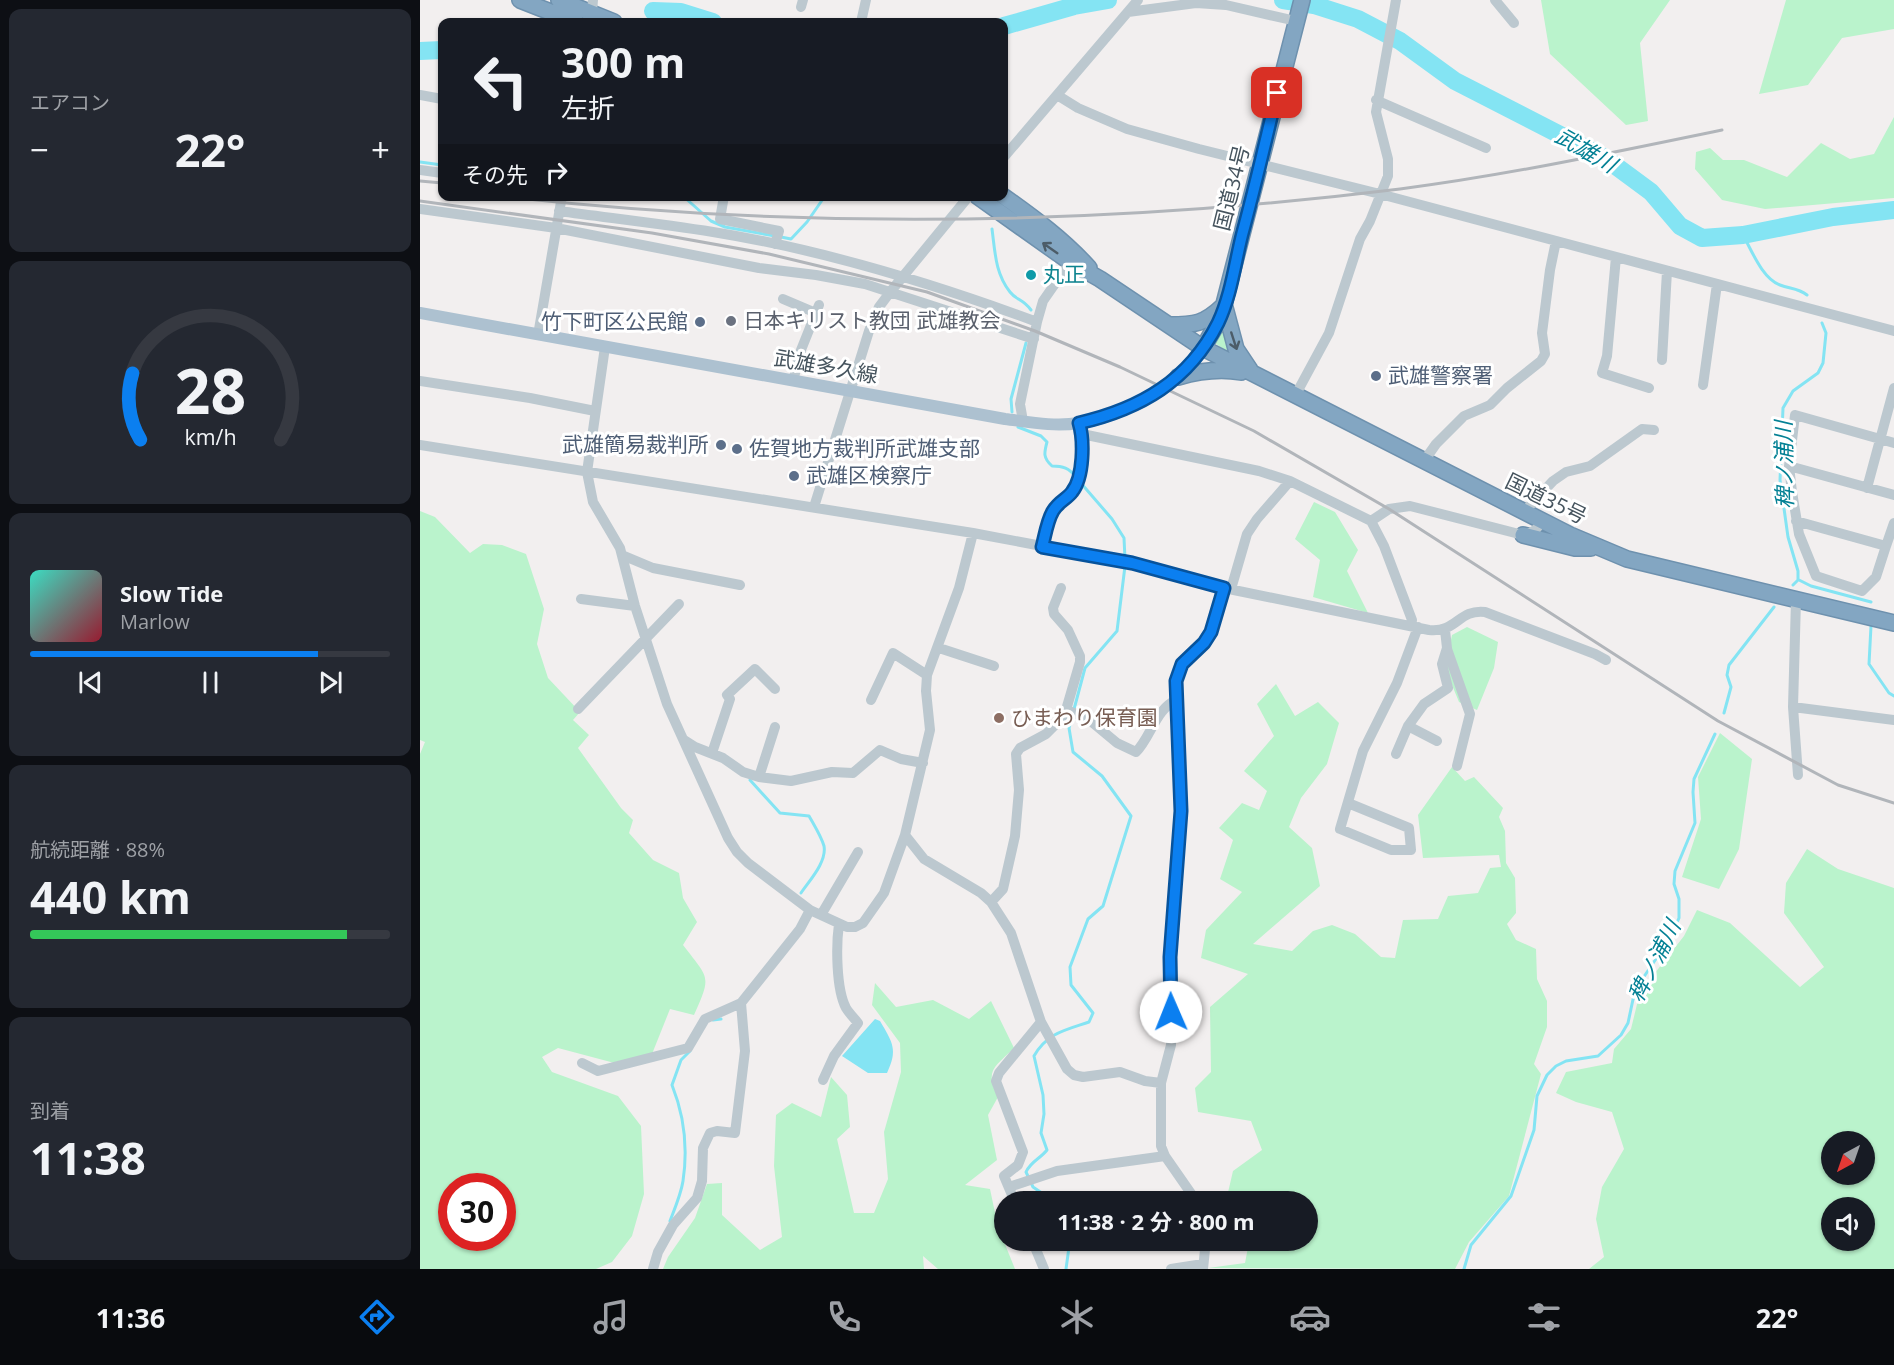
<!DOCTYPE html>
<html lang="ja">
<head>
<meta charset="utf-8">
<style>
	body { margin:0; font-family:"Open Sans","Noto Sans JP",sans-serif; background:#242831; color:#f1f3f6; height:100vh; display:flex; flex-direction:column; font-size:22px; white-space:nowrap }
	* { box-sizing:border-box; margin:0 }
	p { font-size:20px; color:#9ea1a6 }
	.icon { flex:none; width:33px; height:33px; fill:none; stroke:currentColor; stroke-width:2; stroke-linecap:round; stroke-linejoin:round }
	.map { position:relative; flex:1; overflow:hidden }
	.panel { display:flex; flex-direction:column; gap:9px; padding:9px; background:#0d0f14; width:420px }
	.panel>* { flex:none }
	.banner { position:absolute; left:18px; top:18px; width:570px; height:183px; border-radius:12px; box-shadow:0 2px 4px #0004; background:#171b24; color:#f1f3f6; overflow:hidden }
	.needle { width:39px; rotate:220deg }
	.fabs { position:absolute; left:1401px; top:1131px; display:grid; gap:12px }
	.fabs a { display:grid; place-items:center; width:54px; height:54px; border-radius:50%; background:#171b24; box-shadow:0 2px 4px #0004; font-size:30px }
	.speed { position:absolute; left:18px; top:1173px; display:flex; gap:12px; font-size:30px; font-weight:700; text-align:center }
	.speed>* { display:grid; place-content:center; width:78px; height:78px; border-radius:50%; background:#171b24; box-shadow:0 2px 4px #0004; line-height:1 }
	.speed .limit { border:9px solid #d22; background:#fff; color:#111 }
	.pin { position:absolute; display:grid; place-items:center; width:51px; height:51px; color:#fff; margin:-26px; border-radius:12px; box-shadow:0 3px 9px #0006 }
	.me { position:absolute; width:66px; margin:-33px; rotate:359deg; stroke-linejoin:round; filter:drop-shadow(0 0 4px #0008) }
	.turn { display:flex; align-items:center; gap:21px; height:126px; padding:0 24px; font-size:27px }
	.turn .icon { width:78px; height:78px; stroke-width:2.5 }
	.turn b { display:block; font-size:42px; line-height:51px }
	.then { display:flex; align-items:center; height:57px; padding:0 24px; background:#0003; gap:12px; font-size:22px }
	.big { font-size:45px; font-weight:700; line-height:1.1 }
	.panel .widget { flex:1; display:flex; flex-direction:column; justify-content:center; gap:9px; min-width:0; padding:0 21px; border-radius:12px; background:#242831 }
	.panel .dial { align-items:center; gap:0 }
	.dial svg { height:156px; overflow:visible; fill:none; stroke:#363941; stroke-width:7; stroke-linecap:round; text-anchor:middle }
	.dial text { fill:#f1f3f6; stroke:none }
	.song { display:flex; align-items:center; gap:18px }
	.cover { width:72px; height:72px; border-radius:9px; background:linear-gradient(135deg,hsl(170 70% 55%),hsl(350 70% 35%)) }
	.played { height:6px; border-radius:3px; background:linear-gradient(90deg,#0b7ff0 80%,#363941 80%) }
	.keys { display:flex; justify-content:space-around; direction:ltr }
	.heat { display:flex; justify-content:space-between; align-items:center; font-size:33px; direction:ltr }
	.charge { height:9px; border-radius:4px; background:linear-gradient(90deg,#34c759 88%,#363941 0) }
	.trip { position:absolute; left:574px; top:1191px; width:324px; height:60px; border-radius:30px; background:#171b24; box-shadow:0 2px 4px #0004; font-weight:700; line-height:60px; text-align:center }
	.tab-bar { display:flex; height:96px; justify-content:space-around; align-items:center; background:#090b0e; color:#9ea1a6 }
	.tab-bar .icon { width:42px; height:42px }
	.tab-bar .on { color:#0b7ff0 }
	.tab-bar b { font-size:27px; color:#f1f3f6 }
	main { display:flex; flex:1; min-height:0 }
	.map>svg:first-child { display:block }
	.green { fill:#baf3cc; fill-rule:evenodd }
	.water { fill:#84e4f3 }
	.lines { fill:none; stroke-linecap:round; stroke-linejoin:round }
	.stream { stroke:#84e4f3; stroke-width:3 }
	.river { stroke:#84e4f3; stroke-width:18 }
	.highway-casing { stroke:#6e91ae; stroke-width:18 }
	.minor { stroke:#bcc8cf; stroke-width:10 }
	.major { stroke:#adc1d0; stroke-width:12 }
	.highway { stroke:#83a6c2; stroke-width:15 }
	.rail { stroke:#b1b5ba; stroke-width:3 }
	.oneway { stroke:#4c5c68 }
	.route-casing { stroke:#07539c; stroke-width:15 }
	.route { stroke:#0b7ff0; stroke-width:10 }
	.culture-dot { fill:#0f9aa8; stroke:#fff; stroke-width:2 }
	.worship-dot { fill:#6b7280; stroke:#fff; stroke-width:2 }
	.service-dot { fill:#5c6f8a; stroke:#fff; stroke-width:2 }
	.education-dot { fill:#8d6e63; stroke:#fff; stroke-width:2 }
	.labels { text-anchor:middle; stroke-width:6; stroke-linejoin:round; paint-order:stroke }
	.street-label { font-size:21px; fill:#46545e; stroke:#fff }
	.culture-label { font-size:21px; fill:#0d838f; stroke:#fff; text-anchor:start }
	.worship-label { font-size:21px; fill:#5b616d; stroke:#fff; text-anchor:start }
	.service-label { font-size:21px; fill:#4e5e75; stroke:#fff; text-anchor:start }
	.education-label { font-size:21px; fill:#785e54; stroke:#fff; text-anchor:start }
	.water-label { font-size:22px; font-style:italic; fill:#048195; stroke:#fff }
</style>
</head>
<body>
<main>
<section class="panel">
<div class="widget"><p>エアコン</p>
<div class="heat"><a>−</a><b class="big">22°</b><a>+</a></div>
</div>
<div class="widget dial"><svg viewBox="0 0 100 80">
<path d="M14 69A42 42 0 1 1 86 69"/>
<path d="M14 69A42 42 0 0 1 10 35" stroke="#0b7ff0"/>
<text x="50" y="56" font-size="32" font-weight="700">28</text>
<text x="50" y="72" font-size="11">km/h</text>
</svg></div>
<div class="widget">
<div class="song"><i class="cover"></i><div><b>Slow Tide</b><p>Marlow</p></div></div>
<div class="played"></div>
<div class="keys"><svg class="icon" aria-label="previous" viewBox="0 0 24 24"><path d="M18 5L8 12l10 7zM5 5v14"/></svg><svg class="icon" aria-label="pause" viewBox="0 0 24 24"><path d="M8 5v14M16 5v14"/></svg><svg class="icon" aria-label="next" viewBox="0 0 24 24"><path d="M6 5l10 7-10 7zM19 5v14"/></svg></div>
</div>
<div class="widget"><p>航続距離 · 88%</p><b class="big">440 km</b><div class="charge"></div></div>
<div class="widget"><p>到着</p><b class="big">11:38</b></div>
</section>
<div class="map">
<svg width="1474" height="1269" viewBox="0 0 1474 1269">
	<rect width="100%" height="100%" fill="#f2efef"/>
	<!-- green -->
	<path class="green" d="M1121,0H1250L1220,43L1228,121L1206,125L1130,54Z
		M1366,0H1474V29L1422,38L1388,85L1339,94Z
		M1474,117V198L1345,209L1302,200L1275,169L1276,152L1290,148L1303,160H1324L1367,177L1401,143L1430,159L1454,154Z
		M804,328L813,356L795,343Z
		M894,502L915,512L938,550L927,571L948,613L893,597L900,560L875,539Z
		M0,511L15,517L50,553L63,544L82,545L106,554L124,609L117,644L128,678L160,712L153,720L169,735L158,748L201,808L213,820L209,833L233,860L259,873L263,898L277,922L263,945C289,979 292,975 274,1015L250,1009L230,1059L202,1065L138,1048L122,1057L132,1072L198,1096L221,1126L224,1194L212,1236L192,1262L176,1269H0V754L5,742L0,740ZM32,1186H82V1238H32Z
		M1047,627L1078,642L1074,668L1057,710L1039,702L1025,668L1032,635Z
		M856,684L875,716L898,702L919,723L907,764L881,798L869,827L892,848L900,886L833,944L872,951L893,931L912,925L935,934L961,957L975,958L983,920L1018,919L1028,896L1058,893L1070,868L1081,867L1079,855L1003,858L998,815L1032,767L1045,781L1054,777L1083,808L1079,817L1085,831L1086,863L1095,878L1096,913L1087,924L1096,940L1116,949L1117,979L1127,1001V1027L1114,1064L1121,1074L1089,1196L1049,1242L1035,1269L788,1268L825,1263L829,1242L826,1241L888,1240V1202L806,1201L813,1171L842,1150L831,1121L778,1112L775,1088L791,1072L790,1007L828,974L781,958L786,930L822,892L800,879L813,840L799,828L822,803L839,810L847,791L824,771L854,736L837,704Z
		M1300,733L1332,759L1319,849L1299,889L1262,877L1281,819L1278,777Z
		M1387,849L1418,869L1474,888V1269H1169L1184,1257L1176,1219L1182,1187L1204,1149L1192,1112L1156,1102L1136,1093L1146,1072L1192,1063L1194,1049L1211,1029L1220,992L1264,936L1277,910L1310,923L1380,987L1404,967L1364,913L1366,883ZM1412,1142H1444V1174H1412ZM1412,1208H1444V1240H1412Z
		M455,983L476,1007L513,1000L549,1019L571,1001L594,1048C575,1067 564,1070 578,1097L568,1115L577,1160L545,1185L570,1189L578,1227L595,1269H518L503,1256L504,1269H243L248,1257L275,1218L287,1184L302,1183V1215L340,1250L362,1237L354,1166L356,1115L372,1103L401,1117L411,1077L427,1095L430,1127L417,1139L434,1213H454L468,1179L464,1132L481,1072L480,1043L452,1005Z"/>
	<!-- water -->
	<path class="water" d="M455,1019L460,1021C473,1043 478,1050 467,1073H448L422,1056Z"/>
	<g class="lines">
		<!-- stream -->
		<path class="stream" d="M0,162L22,165
			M584,173V175
			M263,196L291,221L305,227L355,236
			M572,229C575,251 575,273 590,292C596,300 603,299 611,310
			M1323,235C1332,251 1342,278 1360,285C1370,289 1378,288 1387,295
			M361,237L371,239L387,222L405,196
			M592,412L591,399L606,343
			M598,427L621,436L627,442C624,453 623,458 632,466C643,466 649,468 656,477
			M660,482L692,519L704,538L705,559
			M1379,580L1391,586L1451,602
			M1373,585L1378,580V571L1368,537L1360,480L1363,408L1373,391L1398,373L1403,363L1406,333L1402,323
			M1451,626L1449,664L1469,693L1474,696
			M1304,713L1311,687L1307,675L1309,665L1354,607
			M330,780L360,813L389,816C394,825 401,836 404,846C407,862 389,881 381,893
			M293,1020L301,1019
			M635,1202L613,1187L606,1172C611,1161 620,1159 627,1150L621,1133L624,1114L623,1095L614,1056C627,1033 645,1030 669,1022L673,1013L651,985L650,967L668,919L683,906L711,816L682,776L653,752L649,728L665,668L697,631L705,566
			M250,1221C255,1208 261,1194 263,1181C268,1148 264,1115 252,1085L261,1060L270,1051
			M646,1269L650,1240
			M1044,1269L1051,1245L1091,1196L1114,1130L1117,1096L1127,1075L1136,1066L1146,1061L1178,1056L1201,1035L1208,1023L1215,990L1250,938L1259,918V899L1254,884L1255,871L1275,823L1273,792L1274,779L1295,734"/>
		<!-- river -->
		<path class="river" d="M863,0L894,5L938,19L980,41L1035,81L1185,158L1231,192L1260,226L1282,238L1323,235L1413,217L1474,210
			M233,11L261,12L293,22
			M584,26L654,6L688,0
			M0,51L22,50"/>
		<defs>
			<path id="highway" d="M100,0L156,22
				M139,0L194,22
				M557,196L650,262L680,279L783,348L1150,535L1207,559L1474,623
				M583,196C614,218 644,240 669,268
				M804,304L816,349L830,370
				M749,325C775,325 784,324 803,306
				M783,348L798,322L804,304L882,0
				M758,377C779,371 799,368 821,372
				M1103,535L1155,548H1171"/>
		</defs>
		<!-- highway casing -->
		<use href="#highway" class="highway-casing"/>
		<!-- minor -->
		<path class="minor" d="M1075,0L1094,23
			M381,7L383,0
			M708,12L776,3L806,5L876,21
			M171,22L173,0
			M441,22L446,0
			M0,95L22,99
			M637,95L658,108L707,129L779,149L960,194L1474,331
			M956,100L1066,148
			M584,157L718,0
			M0,170L22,173
			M304,196L300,219L359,231L355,244
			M0,209L136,228L339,268L396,275L445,284L614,339
			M139,211C190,218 242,224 293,232C404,250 512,283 617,322L623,301L653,258
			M1196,257L1187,356L1182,373L1229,388
			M363,299L396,313
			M118,335L142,196
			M185,347L167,472L173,502L200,548L215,606L247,704L308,838L317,852L328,863L390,910L427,927H435L443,923L464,893L485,835L510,730L506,691L507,675L539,588L553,533
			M1242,360L1247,271
			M0,381L110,398L175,411
			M373,381L381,350L399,305
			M1283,385L1297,284
			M875,396L909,333L940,239L950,221L968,176V159L956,112L976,0
			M603,421L600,404L617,322
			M659,423L662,434L839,471L870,481L951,521L964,546L992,620L991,625
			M0,445L553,533L712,563L804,588L1009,630C1037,633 1038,609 1065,612L1175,654L1186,660
			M1004,461L1016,444L1044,416L1070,405L1087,388L1121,361L1125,354L1122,333L1130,270L1136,241
			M1369,466L1474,495
			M1447,488L1474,388
			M394,507L449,331L459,307L471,291L549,196
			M1104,512L1133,481L1146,472L1170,466L1222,429L1234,430
			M951,521L969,509L990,506L1103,535C1112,533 1118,530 1121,521
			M1376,521L1466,546L1474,523
			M1466,546L1456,577L1442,591L1396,576L1379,534L1372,492L1369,466L1375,415L1474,443
			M622,547C627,531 629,510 642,499C645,495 650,495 653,490C663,474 662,452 662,434
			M202,555L233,568L320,585
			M811,589L827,534L837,519L870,481
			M161,599L215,606
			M1376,600L1373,707L1378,775
			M519,648L574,666
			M1027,649L1050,714L1037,766
			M451,700L473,653L507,675
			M1373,707L1474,720
			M158,709L259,604
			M646,710L667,718L697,743L716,752C731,737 736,708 757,700
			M264,740L275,747L303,758L323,772L339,777L371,781L412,772L433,773L460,750L481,759L503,763
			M1017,741L988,726L1004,704L1028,688L1022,664L1027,648L1025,630
			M292,753L310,699L307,695L335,669L355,689
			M976,754L988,726
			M339,777L355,727
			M928,803L989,828L991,850H971L920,829L943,751L977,683L998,627
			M485,835L504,859L561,893L571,902L591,933L621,1022L647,1069L654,1075L663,1077L700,1072L725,1081L741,1083
			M571,902L583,889L595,836L599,790L596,754L600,748L626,734L641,719L646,710L660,662V656L648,630L634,614L633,608L641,588
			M401,915L438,852
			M162,1063L178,1071L268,1048L285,1019L321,1003
			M403,1080L414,1056L438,1023C434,1018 429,1013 426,1008C416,989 416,945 419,924
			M589,1187L637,1171L745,1156
			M595,1202L584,1176L598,1165L603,1152L576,1081L579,1073L621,1022
			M777,1202L745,1156L741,1146V1083L751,1045L750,957L761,811V768L756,681L762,664L784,643L791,632L804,588
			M612,1240L624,1269
			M233,1269L238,1252L253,1225L277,1198L282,1181L283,1148L290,1133L297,1131L315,1133L325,1051L321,1003L380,929L390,910
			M751,1269L783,1264
			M783,1269L786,1240"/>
		<!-- major -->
		<path class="major" d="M0,313L585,419C609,422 634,427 659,423C704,417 757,385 783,348"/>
		<!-- highway -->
		<use href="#highway" class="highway"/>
		<!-- rail -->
		<path class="rail" d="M0,181L22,183
			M79,196C378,230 680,226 980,189C1088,175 1195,152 1302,130
			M0,201L232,233L349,254L507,292L615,331L700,367L834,431L969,509L1298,721L1418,785L1474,803"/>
	</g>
	<!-- one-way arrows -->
	<defs><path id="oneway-shaft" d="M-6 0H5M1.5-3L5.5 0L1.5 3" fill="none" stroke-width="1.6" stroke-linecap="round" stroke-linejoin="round" transform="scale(1.5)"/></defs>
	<g class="oneway">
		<use href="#oneway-shaft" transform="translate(630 248) rotate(-145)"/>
		<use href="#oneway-shaft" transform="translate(814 341) rotate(72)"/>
	</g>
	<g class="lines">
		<defs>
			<path id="route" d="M751,1012L750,957L761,811L756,681L762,664L784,643L791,632L804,588L712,563L622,547C625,536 627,521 633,511C639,501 647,499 652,492C664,477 664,440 659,423C720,409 769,381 798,323C811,296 815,263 822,235C835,187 846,140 857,93"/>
		</defs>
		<!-- route casing -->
		<use href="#route" class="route-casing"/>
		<!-- route -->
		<use href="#route" class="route"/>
	</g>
	<!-- markers -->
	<circle class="culture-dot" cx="611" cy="275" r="6"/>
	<circle class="worship-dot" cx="311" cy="321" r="6"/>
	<g class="service-dot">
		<circle cx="280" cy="322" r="6"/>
		<circle cx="956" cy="376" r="6"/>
		<circle cx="301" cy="445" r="6"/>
		<circle cx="317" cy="449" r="6"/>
		<circle cx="374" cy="476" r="6"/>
	</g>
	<circle class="education-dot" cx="579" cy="718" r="6"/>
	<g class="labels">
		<!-- street labels -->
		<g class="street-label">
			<text transform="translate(812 188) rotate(-76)" y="7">国道34号</text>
			<text transform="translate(406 367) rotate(10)" y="7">武雄多久線</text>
			<text transform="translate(1126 499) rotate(26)" y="7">国道35号</text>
		</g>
		<!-- culture labels -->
		<g class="culture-label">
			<text x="623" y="282">丸正</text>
		</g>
		<!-- worship labels -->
		<g class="worship-label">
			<text x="323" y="328">日本キリスト教団 武雄教会</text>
		</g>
		<!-- service labels -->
		<g class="service-label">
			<text x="268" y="329" text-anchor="end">竹下町区公民館</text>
			<text x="968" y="383">武雄警察署</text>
			<text x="289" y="452" text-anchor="end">武雄簡易裁判所</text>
			<text x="329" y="456">佐賀地方裁判所武雄支部</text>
			<text x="386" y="483">武雄区検察庁</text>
		</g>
		<!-- education labels -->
		<g class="education-label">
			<text x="591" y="725">ひまわり保育園</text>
		</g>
		<!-- water labels -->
		<g class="water-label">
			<text transform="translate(1166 150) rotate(30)" y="8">武雄川</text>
			<text transform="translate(1364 465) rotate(-91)" y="8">稗ノ浦川</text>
			<text transform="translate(1234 961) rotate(-63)" y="8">稗ノ浦川</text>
		</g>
	</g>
</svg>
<div class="fabs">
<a><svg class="needle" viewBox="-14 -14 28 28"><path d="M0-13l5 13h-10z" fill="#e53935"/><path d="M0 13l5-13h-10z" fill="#9ea1a6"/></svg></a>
<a><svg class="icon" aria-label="sound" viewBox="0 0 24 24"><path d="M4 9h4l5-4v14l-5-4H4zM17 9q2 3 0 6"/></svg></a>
</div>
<div class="speed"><div class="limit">30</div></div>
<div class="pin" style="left:857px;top:93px;background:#d93025"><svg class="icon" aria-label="arrive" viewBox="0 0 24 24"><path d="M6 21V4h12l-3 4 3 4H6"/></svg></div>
<svg class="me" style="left:751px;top:1012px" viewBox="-20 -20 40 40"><circle r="19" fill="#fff"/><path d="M0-13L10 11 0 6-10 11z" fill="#0b7ff0"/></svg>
<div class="trip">11:38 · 2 分 · 800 m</div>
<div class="banner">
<div class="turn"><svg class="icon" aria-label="left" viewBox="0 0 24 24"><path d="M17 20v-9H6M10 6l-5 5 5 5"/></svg><div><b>300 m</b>左折</div></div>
<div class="then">その先<svg class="icon" aria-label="right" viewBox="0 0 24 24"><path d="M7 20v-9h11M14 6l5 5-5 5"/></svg></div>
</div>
</div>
</main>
<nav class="tab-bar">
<b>11:36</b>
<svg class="icon on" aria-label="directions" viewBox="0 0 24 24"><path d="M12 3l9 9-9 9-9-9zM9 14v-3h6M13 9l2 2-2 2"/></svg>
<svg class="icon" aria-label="music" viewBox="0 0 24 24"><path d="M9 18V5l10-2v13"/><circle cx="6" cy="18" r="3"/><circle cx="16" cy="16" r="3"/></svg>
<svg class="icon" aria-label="phone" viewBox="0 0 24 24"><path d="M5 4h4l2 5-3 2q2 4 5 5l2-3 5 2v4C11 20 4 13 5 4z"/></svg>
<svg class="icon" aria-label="climate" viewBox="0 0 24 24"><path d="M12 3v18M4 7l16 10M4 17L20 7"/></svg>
<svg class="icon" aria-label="car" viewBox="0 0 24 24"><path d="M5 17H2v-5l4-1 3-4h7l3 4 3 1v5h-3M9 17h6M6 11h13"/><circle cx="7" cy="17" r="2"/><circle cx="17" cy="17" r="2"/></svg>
<svg class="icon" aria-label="filters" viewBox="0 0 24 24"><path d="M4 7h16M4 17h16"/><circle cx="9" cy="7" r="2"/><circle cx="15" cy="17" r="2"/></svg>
<b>22°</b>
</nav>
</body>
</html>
